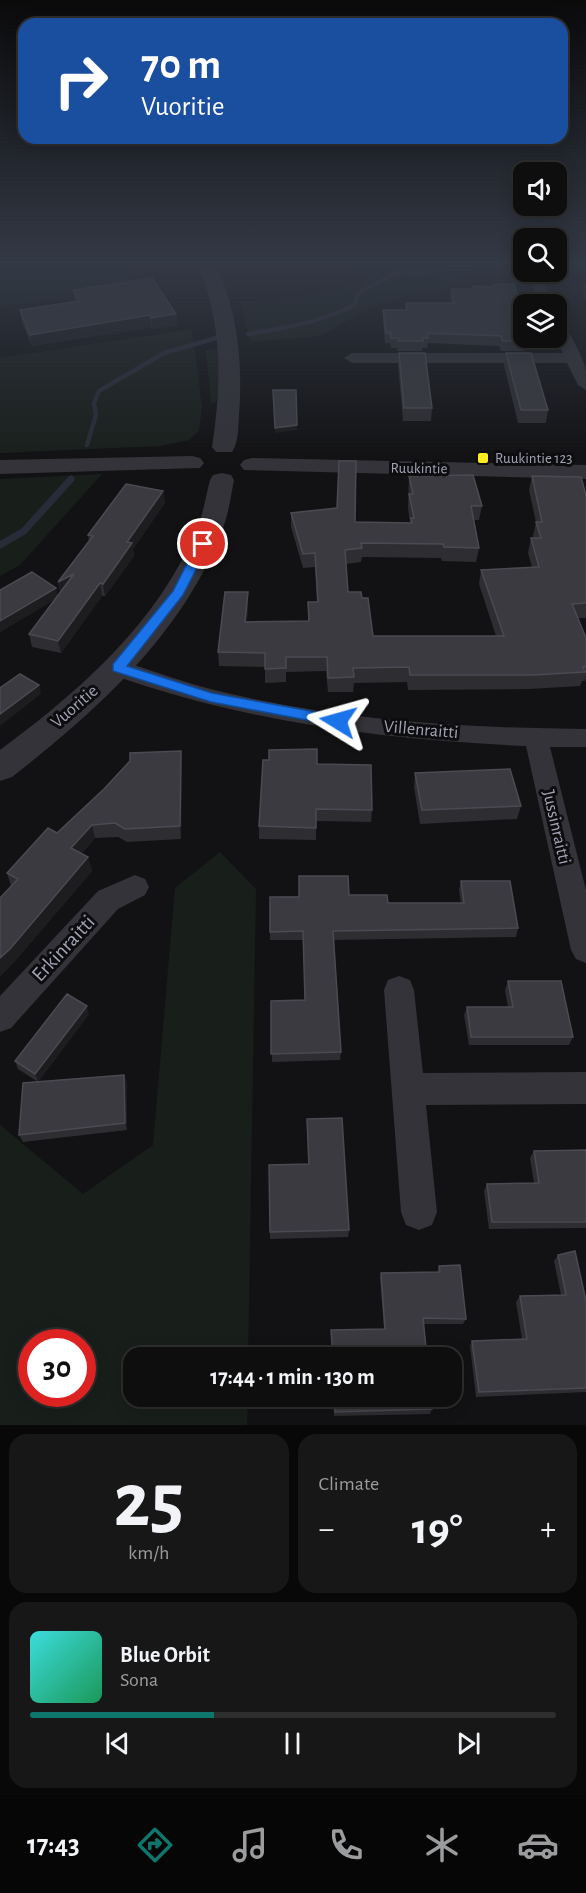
<!DOCTYPE html>
<html lang="en">
<head>
<meta charset="utf-8">
<style>
	body { margin:0; font-family:"Alegreya Sans",sans-serif; background:#171718; color:#f1f3f6; height:100vh; display:flex; flex-direction:column; font-size:22px; white-space:nowrap }
	* { box-sizing:border-box; margin:0 }
	p { font-size:20px; color:#9b9c9e }
	.icon { flex:none; width:33px; height:33px; fill:none; stroke:currentColor; stroke-width:2; stroke-linecap:round; stroke-linejoin:round }
	.map { position:relative; height:1425px; overflow:hidden }
	.details { display:flex; flex-direction:column; gap:9px; padding:9px; background:#080808; flex:1 }
	.details>* { flex:none }
	.hud { position:absolute; left:18px; top:18px; width:550px; height:126px; border-radius:18px; box-shadow:0 3px 15px #0003,0 0 0 2px #2e2e2f; background:#1a4fa0; color:#fff; overflow:hidden }
	.tools { position:absolute; left:513px; top:162px; display:grid; gap:12px }
	.tools a { display:grid; place-items:center; width:54px; height:54px; border-radius:12px; background:#0e0e0f; box-shadow:0 3px 15px #0003,0 0 0 2px #2e2e2f; font-size:30px }
	.speed { position:absolute; left:18px; top:1329px; display:flex; gap:12px; font-size:30px; font-weight:700; text-align:center }
	.speed>* { display:grid; place-content:center; width:78px; height:78px; border-radius:50%; background:#0e0e0f; box-shadow:0 3px 15px #0003,0 0 0 2px #2e2e2f; line-height:1 }
	.speed .limit { border:9px solid #d22; background:#fff; color:#111 }
	.pin { position:absolute; display:grid; place-items:center; width:51px; height:51px; color:#fff; margin:-26px; border:3px solid #fff; border-radius:50%; box-shadow:0 2px 6px #0007 }
	.me { position:absolute; width:66px; margin:-33px; rotate:278deg; stroke-linejoin:round; filter:drop-shadow(0 0 4px #0008) }
	.turn { display:flex; align-items:center; gap:21px; height:126px; padding:0 24px; font-size:27px }
	.turn .icon { width:78px; height:78px; stroke-width:2.5 }
	.turn b { display:block; font-size:42px; line-height:51px }
	.big { font-size:45px; font-weight:700; line-height:1.1 }
	.details .card { flex:1; display:flex; flex-direction:column; justify-content:center; gap:9px; min-width:0; padding:0 21px; border-radius:18px; background:#171718 }
	.details .dial { align-items:center; gap:0 }
	.dial b { font-size:78px; line-height:1 }
	.song { display:flex; align-items:center; gap:18px }
	.cover { width:72px; height:72px; border-radius:9px; background:linear-gradient(135deg,hsl(180 70% 55%),hsl(150 70% 35%)) }
	.played { height:6px; border-radius:3px; background:linear-gradient(90deg,#0f766e 35%,#2e2e2f 35%) }
	.keys { display:flex; justify-content:space-around; direction:ltr }
	.heat { display:flex; justify-content:space-between; align-items:center; font-size:33px; direction:ltr }
	.details .tiles { flex:1; display:grid; gap:9px; grid-template-columns:1fr 1fr }
	.card:last-child { grid-column:span 2 }
	.trip { position:absolute; left:123px; top:1347px; width:339px; height:60px; border-radius:18px; background:#0e0e0f; box-shadow:0 3px 15px #0003,0 0 0 2px #2e2e2f; font-weight:700; line-height:60px; text-align:center }
	.tab-bar { display:flex; height:96px; justify-content:space-around; align-items:center; background:#060606; color:#9b9c9e }
	.tab-bar .icon { width:42px; height:42px }
	.tab-bar .active { color:#0f766e }
	.tab-bar b { font-size:27px; color:#f1f3f6 }
	.map>svg:first-child { display:block }
	.green { fill:#181f1b; fill-rule:evenodd }
	.water { fill:#272c38 }
	.lines { fill:none; stroke-linecap:round; stroke-linejoin:round }
	.stream-far1 { stroke:#272c38; stroke-width:4.5 }
	.stream { stroke:#272c38; stroke-width:7 }
	.minor { fill:#333339; fill-rule:evenodd }
	.tertiary { fill:#333339; fill-rule:evenodd }
	.wall { fill:#2e2e32 }
	.shaded-wall { fill:#1d1d20 }
	.building { fill:#3a3a40; stroke:#4a4b52; stroke-width:1.5 }
	.route { fill:#1a73e8; stroke:#114b97; stroke-width:1.5 }
	.poi-dot { fill:#ffec1e; stroke:#0d0d0f; stroke-width:2 }
	.labels { text-anchor:middle; stroke-width:6; stroke-linejoin:round; paint-order:stroke }
	.far-poi-label { font-size:15px; fill:#a2a3b5; stroke:#0d0d0f; text-anchor:start }
	.far-street-label { font-size:15px; fill:#a2a3b5; stroke:#0d0d0f }
	.street-label { font-size:18px; fill:#a2a3b5; stroke:#0d0d0f }
	.near-street-label { font-size:21px; fill:#a2a3b5; stroke:#0d0d0f }
</style>
</head>
<body>
<div class="map">
<svg width="586" height="1425" viewBox="0 0 586 1425">
	<rect width="100%" height="100%" fill="#121214"/>
	<!-- green -->
	<path class="green" d="M12,261H121L135,289L0,307V262Z
		M351,261H404L395,273L487,261H523L524,272H556L557,261H586V273L466,276L447,291L409,296L375,306L319,336L251,342L240,303L298,297L366,282L365,276Z
		M192,329L202,407L199,430L189,440L161,446L0,453V358Z
		M221,348V375L216,402L211,403L206,350Z
		M102,474L20,565L0,576V479Z
		M220,852L256,889L248,1357L134,1358V1396L248,1397L247,1425H0V1125L83,1194L153,1145L175,888ZM32,1342H82V1394H32Z"/>
	<!-- water -->
	<path class="water" d="M404,261H487C454,265 430,283 394,273Z"/>
	<g class="lines">
		<!-- stream-far1 -->
		<path class="stream-far1" d="M556,264L581,261
			M248,334C285,328 321,322 355,305L358,293L404,269
			M87,445L96,415L94,403L99,391L164,353L216,338"/>
		<!-- stream -->
		<path class="stream" d="M0,545L24,531L71,479"/>
		<!-- minor -->
		<path class="minor" d="M539,283L544,284L555,304H541L532,287Z
			M556,318C565,320 585,362 586,370C586,377 586,384 586,390L578,385L567,363H352L344,358L352,353H563L556,338Z
			M118,660C155,671 190,685 227,693C345,721 466,728 586,729V747H550L586,890V963L576,959L571,950L526,746C383,740 245,722 110,674L107,668L110,662Z
			M135,875L145,879L149,887L145,895L118,909L11,1028L0,1032V996L98,891Z
			M399,976L410,980L414,990L423,1073L586,1072V1104L426,1105L437,1212L432,1225L419,1230L406,1225L401,1212L384,990L388,980Z"/>
		<!-- tertiary -->
		<path class="tertiary" d="M196,261H214C238,311 243,361 239,416C238,427 239,442 232,452H216L212,447C222,382 223,322 196,261Z
			M192,456L200,458L204,463L200,468L0,474V460Z
			M252,458L586,465V479L244,470L240,465L244,460Z
			M222,473L231,475L234,480C231,495 229,511 224,525C186,631 98,710 12,777L0,781V750C80,691 161,620 198,525C204,511 206,495 210,480L213,475Z"/>
	</g>
	<!-- wall -->
	<path class="wall" d="M493,284L524,338H531L529,346H526L525,351H501L499,346L428,343L427,348H422V351H397V348H391L390,343H385L383,320V310H405L406,303H451L450,298L451,289H472L473,286L492,287Z
		M585,284H586V302L583,292Z
		M73,290L176,314L177,325L152,329L151,327L32,346L22,322L20,310L75,302Z
		M399,353L432,408L431,421H403L398,365Z
		M506,353L548,410L546,423H518L504,365Z
		M409,476L482,506L479,520H474L479,548L476,562L442,561L441,558L362,557L361,562L346,564L348,592L362,598L373,636H496L479,584L481,570L532,567L528,553L531,538H533V536L536,522L529,490L532,476L586,495V618H578L586,638V676L585,681H582L580,686L529,689L408,690L407,682L354,683L353,692H328L326,671L286,672V682L265,683V667L219,666L218,652L248,592V606L247,622L308,621V602H317L315,567L303,568L291,527V513L355,522L410,523L408,508Z
		M163,491L165,503L133,549L134,556L105,596H102L61,653L32,647L29,634L55,599L0,632V590L56,588L57,596L60,592L58,582L89,542L88,535Z
		M181,751L182,765L181,839L127,842L118,837L95,838L81,854L88,857L92,871L15,961L0,976V898L11,886L7,873L57,833Z
		M317,764L372,810L371,822L316,821V840L259,839V826Z
		M415,773L521,806L517,819L420,824L414,787Z
		M461,881L518,928L516,937L334,940L341,1052L340,1060L272,1062L271,1001L305,1000L303,940H270V897L349,895L388,903H461L459,890Z
		M508,981L573,1037L569,1045H469L464,1015L467,1007H508L505,990Z
		M89,1014L38,1082L124,1075L127,1083V1130L23,1142L19,1135L38,1082L18,1069L15,1061Z
		M307,1119L349,1230L348,1237L270,1239L269,1165L308,1164Z
		M586,1150V1228L489,1229L484,1191L487,1184L534,1183L530,1158L534,1151Z
		M558,1255L586,1301V1392L476,1397L470,1346L472,1341L522,1339L516,1302L520,1296L561,1295L554,1261Z
		M439,1266L466,1319L463,1324H424L427,1358H332L331,1330L384,1329L380,1279L381,1273L437,1272Z
		M333,1396H431L432,1409L430,1414L334,1416Z"/>
	<!-- shaded-wall -->
	<path class="shaded-wall" d="M176,314L177,325L152,329L151,318Z
		M150,315L151,327L32,346L30,335Z
		M297,425V430L275,433V428Z
		M163,491L165,503L133,549L134,556L105,596L103,584L127,542Z
		M74,574L61,595L58,582Z
		M100,583L102,596L61,653L58,641Z
		M56,588L58,598L0,632V621Z
		M248,592V606L246,636L245,622Z
		M39,685L41,694L0,726V714Z
		M181,751L182,765L181,839L180,826Z
		M92,825L95,838L74,861L71,848Z
		M88,857L92,871L15,961L0,976V958Z
		M87,1006L89,1014L38,1082L35,1074Z
		M124,1075L127,1083V1130L125,1123Z"/>
	<!-- building -->
	<path class="building" d="M152,278L176,314L151,318L150,315L30,335L20,310L79,301L73,290Z
		M493,284H514L524,313V338H525L527,341H502L501,336L428,333V338H423V341H398V338H391V333H386L383,310H407L406,303H454L451,289H473V286L494,287Z
		M399,353H425L432,408H404Z
		M506,353H531L548,410H521Z
		M273,390H296L297,425L275,428Z
		M339,461H356L355,522L412,523L411,518H414L409,494H413L409,476L473,475L482,506H471L479,548L444,547L443,544L361,543L362,548L345,550L348,592H361L362,598H368L373,636H504L481,570L539,567L531,538H541L536,522H542L532,476L581,477L586,495V603L572,604L586,638V667H583L585,672L533,675H410L409,667L353,668L354,677L328,678L327,657H286V668L265,669V653L218,652L225,592H248L245,622L309,621L308,602H318L315,553L303,554L291,513L337,508Z
		M126,484L163,491L127,542L132,543L103,584L100,583L58,641L29,634L74,574L58,582L93,536L88,535Z
		M32,572L56,588L0,621V590Z
		M20,674L39,685L0,714V688Z
		M317,749V764L371,765L372,810L316,809V828L259,826L263,760H269V750Z
		M181,751L180,826L125,829L115,823L92,825L71,848L88,857L10,949L0,958V898L18,879L7,873L48,828L57,833L104,789L130,761V753Z
		M510,769L521,806L422,810L415,773Z
		M299,876H348L349,895H387L388,903H464L461,881H510L518,928L333,931L341,1052L271,1054V1001L305,1000L303,931L270,932V897H299Z
		M508,981H561L573,1037H471L467,1007H513Z
		M67,994L87,1006L35,1074L15,1061Z
		M124,1075L125,1123L19,1135L23,1083Z
		M342,1118L349,1230L270,1232L269,1165L309,1164L307,1119Z
		M586,1150V1222H492L487,1184L539,1183L534,1151Z
		M575,1251L586,1301V1388L479,1392L472,1341L527,1339L520,1296L566,1295L558,1255Z
		M460,1265L466,1319L423,1318L427,1358H333L331,1330L385,1329L381,1273L440,1272L439,1266Z
		M334,1396H431L432,1409L335,1412Z"/>
	<!-- sky -->
	<linearGradient id="sky" x2="0" y2="1"><stop stop-color="#0a0a0b"/><stop offset="0.57" stop-color="#333945"/><stop offset="1" stop-color="#333945" stop-opacity="0"/></linearGradient>
	<rect width="586" height="460" fill="url(#sky)"/>
	<!-- route -->
	<path class="route" d="M203,540L209,544L183,595L127,666L212,693L338,716L345,721L343,724L338,726L211,702L113,671V664L173,591L197,544Z"/>
	<!-- markers -->
	<rect class="poi-dot" x="477" y="452" width="12" height="12" rx="3"/>
	<g class="labels">
		<!-- far-poi labels -->
		<g class="far-poi-label">
			<text x="495" y="463">Ruukintie 123</text>
		</g>
		<!-- far-street labels -->
		<g class="far-street-label">
			<text transform="translate(419 468) rotate(1)" y="5">Ruukintie</text>
		</g>
		<!-- street labels -->
		<g class="street-label">
			<text transform="translate(74 706) rotate(-41)" y="6">Vuoritie</text>
			<text transform="translate(421 729) rotate(5)" y="6">Villenraitti</text>
			<text transform="translate(557 827) rotate(77)" y="6">Jussinraitti</text>
		</g>
		<!-- near-street labels -->
		<g class="near-street-label">
			<text transform="translate(63 948) rotate(-47)" y="7">Erkinraitti</text>
		</g>
	</g>
</svg>
<div class="tools">
<a><svg class="icon" aria-label="sound" viewBox="0 0 24 24"><path d="M4 9h4l5-4v14l-5-4H4zM17 9q2 3 0 6"/></svg></a>
<a><svg class="icon" aria-label="search" viewBox="0 0 24 24"><circle cx="10" cy="10" r="6"/><path d="M15 15l6 6"/></svg></a>
<a><svg class="icon" aria-label="layers" viewBox="0 0 24 24"><path d="M12 4l9 5-9 5-9-5zM3 14l9 5 9-5"/></svg></a>
</div>
<div class="speed"><div class="limit">30</div></div>
<div class="pin" style="left:203px;top:544px;background:#d93025"><svg class="icon" aria-label="arrive" viewBox="0 0 24 24"><path d="M6 21V4h12l-3 4 3 4H6"/></svg></div>
<svg class="me" style="left:338px;top:721px" viewBox="-20 -20 40 40"><path d="M0-17L14 15 0 8-14 15z" fill="#1a73e8" stroke="#fff" stroke-width="4"/></svg>
<div class="trip">17:44 · 1 min · 130 m</div>
<div class="hud">
<div class="turn"><svg class="icon" aria-label="right" viewBox="0 0 24 24"><path d="M7 20v-9h11M14 6l5 5-5 5"/></svg><div><b>70 m</b>Vuoritie</div></div>
</div>
</div>
<section class="details">
<div class="tiles">
<div class="card dial"><b>25</b><p>km/h</p></div>
<div class="card"><p>Climate</p>
<div class="heat"><a>−</a><b class="big">19°</b><a>+</a></div>
</div>
<div class="card">
<div class="song"><i class="cover"></i><div><b>Blue Orbit</b><p>Sona</p></div></div>
<div class="played"></div>
<div class="keys"><svg class="icon" aria-label="previous" viewBox="0 0 24 24"><path d="M18 5L8 12l10 7zM5 5v14"/></svg><svg class="icon" aria-label="pause" viewBox="0 0 24 24"><path d="M8 5v14M16 5v14"/></svg><svg class="icon" aria-label="next" viewBox="0 0 24 24"><path d="M6 5l10 7-10 7zM19 5v14"/></svg></div>
</div>
</div>
</section>
<nav class="tab-bar">
<b>17:43</b>
<svg class="icon active" aria-label="directions" viewBox="0 0 24 24"><path d="M12 3l9 9-9 9-9-9zM9 14v-3h6M13 9l2 2-2 2"/></svg>
<svg class="icon" aria-label="music" viewBox="0 0 24 24"><path d="M9 18V5l10-2v13"/><circle cx="6" cy="18" r="3"/><circle cx="16" cy="16" r="3"/></svg>
<svg class="icon" aria-label="phone" viewBox="0 0 24 24"><path d="M5 4h4l2 5-3 2q2 4 5 5l2-3 5 2v4C11 20 4 13 5 4z"/></svg>
<svg class="icon" aria-label="climate" viewBox="0 0 24 24"><path d="M12 3v18M4 7l16 10M4 17L20 7"/></svg>
<svg class="icon" aria-label="car" viewBox="0 0 24 24"><path d="M5 17H2v-5l4-1 3-4h7l3 4 3 1v5h-3M9 17h6M6 11h13"/><circle cx="7" cy="17" r="2"/><circle cx="17" cy="17" r="2"/></svg>
</nav>
</body>
</html>
